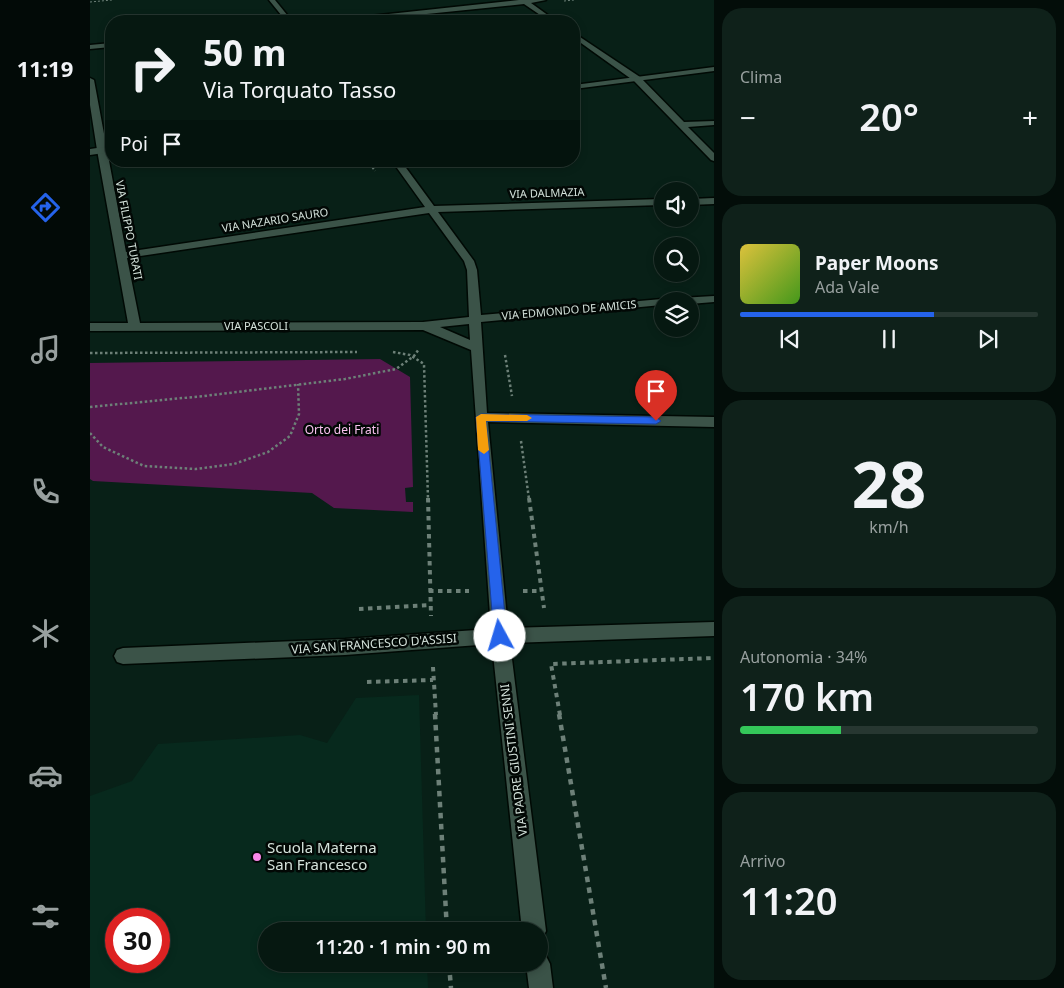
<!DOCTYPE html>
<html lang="it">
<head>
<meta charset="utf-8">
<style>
	body { margin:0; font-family:"Noto Sans",sans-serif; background:#0f211a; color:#f1f3f6; height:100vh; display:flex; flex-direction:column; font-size:19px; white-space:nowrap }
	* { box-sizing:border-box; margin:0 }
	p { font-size:16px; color:#98a09f }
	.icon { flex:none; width:28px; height:28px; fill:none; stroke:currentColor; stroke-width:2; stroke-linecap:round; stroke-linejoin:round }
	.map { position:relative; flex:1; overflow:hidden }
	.sheet { display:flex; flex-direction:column; gap:8px; padding:8px; background:#030d09; width:350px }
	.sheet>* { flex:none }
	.hud { position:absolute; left:15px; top:15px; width:475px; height:152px; border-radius:20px; box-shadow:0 2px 8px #0003,0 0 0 1px #273731; background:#061811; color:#f1f3f6; overflow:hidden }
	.fabs { position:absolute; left:564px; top:182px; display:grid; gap:10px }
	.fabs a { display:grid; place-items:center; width:45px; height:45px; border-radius:50%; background:#061811; box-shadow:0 2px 8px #0003,0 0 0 1px #273731; font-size:25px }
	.speed { position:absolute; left:15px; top:908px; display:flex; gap:10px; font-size:25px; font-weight:700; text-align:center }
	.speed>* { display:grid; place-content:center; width:65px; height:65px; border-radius:50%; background:#061811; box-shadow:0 2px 8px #0003,0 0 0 1px #273731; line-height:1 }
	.speed .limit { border:8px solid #d22; background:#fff; color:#111 }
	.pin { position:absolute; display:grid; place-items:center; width:42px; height:42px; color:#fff; margin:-51px -21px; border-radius:50% 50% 50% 0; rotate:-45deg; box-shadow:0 0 5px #0007 }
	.pin .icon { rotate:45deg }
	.me { position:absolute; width:55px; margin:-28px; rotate:354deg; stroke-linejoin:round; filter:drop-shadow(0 0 4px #0008) }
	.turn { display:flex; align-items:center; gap:18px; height:105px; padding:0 15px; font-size:22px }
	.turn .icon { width:65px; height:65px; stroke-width:2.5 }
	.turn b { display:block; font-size:35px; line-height:42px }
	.then { display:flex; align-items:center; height:48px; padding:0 15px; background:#0003; gap:10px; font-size:19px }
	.big { font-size:38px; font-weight:600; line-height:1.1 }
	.sheet .tile { flex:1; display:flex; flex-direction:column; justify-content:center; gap:8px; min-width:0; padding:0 18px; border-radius:20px; background:#0f211a }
	.sheet .dial { align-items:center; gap:0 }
	.dial b { font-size:65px; line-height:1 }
	.song { display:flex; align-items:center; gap:15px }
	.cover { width:60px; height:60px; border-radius:8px; background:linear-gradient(135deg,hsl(50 70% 55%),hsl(100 70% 35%)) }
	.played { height:5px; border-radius:2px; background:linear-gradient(90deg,#2563eb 65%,#273731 65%) }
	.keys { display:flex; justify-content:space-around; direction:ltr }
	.heat { display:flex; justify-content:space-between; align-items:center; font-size:28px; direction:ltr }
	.charge { height:8px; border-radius:4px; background:linear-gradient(90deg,#34c759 34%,#273731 0) }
	.trip { position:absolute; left:168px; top:922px; width:290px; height:50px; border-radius:25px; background:#061811; box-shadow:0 2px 8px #0003,0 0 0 1px #273731; font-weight:600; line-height:50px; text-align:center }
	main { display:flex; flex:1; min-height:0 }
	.menu { display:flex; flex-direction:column; width:90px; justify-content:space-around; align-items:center; background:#020a07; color:#98a09f }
	.menu .icon { width:35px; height:35px }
	.menu .on { color:#2563eb }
	.menu b { font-size:22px; color:#f1f3f6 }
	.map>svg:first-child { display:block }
	.built { fill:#07291d; fill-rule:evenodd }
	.green { fill:#54184d }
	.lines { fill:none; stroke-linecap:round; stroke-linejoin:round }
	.street-casing { stroke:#000904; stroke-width:3 }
	.secondary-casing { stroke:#000904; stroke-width:3 }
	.path-far4 { stroke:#6d8078; stroke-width:1; stroke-dasharray:2 2; stroke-linecap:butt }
	.path-far3 { stroke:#6d8078; stroke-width:2; stroke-dasharray:2 2; stroke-linecap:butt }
	.path-far2 { stroke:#6d8078; stroke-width:2.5; stroke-dasharray:2.5 2.5; stroke-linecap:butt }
	.path-far1 { stroke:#6d8078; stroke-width:4; stroke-dasharray:4.5 4.5; stroke-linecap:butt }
	.path { stroke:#6d8078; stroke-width:4.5; stroke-dasharray:5.5 5.5; stroke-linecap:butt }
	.street { fill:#3b5348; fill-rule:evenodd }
	.secondary { fill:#3b5348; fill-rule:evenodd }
	.route { fill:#2563eb; stroke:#184099 }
	.slow { fill:#f59e0b }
	.poi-dot { fill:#f987e9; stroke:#020805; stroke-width:2 }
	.labels { text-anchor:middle; stroke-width:5; stroke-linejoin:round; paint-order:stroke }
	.far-street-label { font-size:11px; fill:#d4e2db; stroke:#020805 }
	.park-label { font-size:12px; fill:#f8c0ee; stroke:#020805 }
	.street-label { font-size:12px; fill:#d4e2db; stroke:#020805 }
	.near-poi-label { font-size:15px; fill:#d4e2db; stroke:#020805; text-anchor:start }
</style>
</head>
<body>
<main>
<nav class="menu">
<b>11:19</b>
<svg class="icon on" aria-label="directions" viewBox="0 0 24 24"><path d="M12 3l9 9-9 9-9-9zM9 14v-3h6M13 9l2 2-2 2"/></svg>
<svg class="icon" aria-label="music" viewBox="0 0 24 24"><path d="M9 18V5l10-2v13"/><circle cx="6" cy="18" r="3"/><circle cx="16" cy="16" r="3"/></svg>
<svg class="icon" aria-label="phone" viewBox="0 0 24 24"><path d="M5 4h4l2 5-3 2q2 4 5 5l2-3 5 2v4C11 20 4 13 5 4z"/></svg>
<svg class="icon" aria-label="climate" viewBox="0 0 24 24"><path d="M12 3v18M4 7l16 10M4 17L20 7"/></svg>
<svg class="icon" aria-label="car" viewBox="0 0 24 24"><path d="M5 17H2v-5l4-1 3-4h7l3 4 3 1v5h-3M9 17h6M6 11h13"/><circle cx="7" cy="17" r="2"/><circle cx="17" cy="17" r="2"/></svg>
<svg class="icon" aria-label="filters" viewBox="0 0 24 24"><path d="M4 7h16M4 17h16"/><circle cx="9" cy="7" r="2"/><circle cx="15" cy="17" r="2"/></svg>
</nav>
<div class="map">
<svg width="624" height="988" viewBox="0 0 624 988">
	<rect width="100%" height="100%" fill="#082017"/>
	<!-- built -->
	<path class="built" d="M329,695L336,931H176V964H337L338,988H0V796L42,781L68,744L210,735L237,743L266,698ZM26,919H69V961H26Z"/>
	<!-- green -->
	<path class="green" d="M290,359L320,377L323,487L315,488L316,502H323V512L244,508L222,493L3,481L0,479V363Z"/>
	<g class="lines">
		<defs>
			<path id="street" d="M179,0H185L202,21H196Z
				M429,0H456L441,3L466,21H459L434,4L268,21H249L252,19Z
				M484,33L550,77L594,122L624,121V125L598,127L624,153V161L621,160L544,81L484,38Z
				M21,43V47L0,49V45Z
				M0,78L4,80L36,252L335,207L302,161H311L344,206L572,199V205L348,212L384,261L387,270L391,315L572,299L577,301H572V305L391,322L397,413L624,417V427L398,422L418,628L624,622V636L420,643L456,931L452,939L449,941V931H432L402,644L255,655L33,664L27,662L24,656L27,650L33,648L255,639L401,629L381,350L333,330L0,331V323H38L7,150L0,105ZM339,213L374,261L377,270L379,317L333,322L50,323L37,258ZM379,324L380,340L350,327Z
				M624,198V204L600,205V199Z
				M624,296V302L600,304V301H584L590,298Z
				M449,952L456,956L460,964L463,988H439L436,964H449Z"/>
			<path id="secondary" d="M624,67V71L484,89V85Z
				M21,146V152L0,155V149Z"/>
		</defs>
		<!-- street casing -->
		<use href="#street" class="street-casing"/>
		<!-- secondary casing -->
		<use href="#secondary" class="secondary-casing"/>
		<!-- path-far4 -->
		<path class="path-far4" d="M474,1L484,0
			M0,2L22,0"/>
		<!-- path-far3 -->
		<path class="path-far3" d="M278,161L285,171"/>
		<!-- path-far2 -->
		<path class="path-far2" d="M303,352L320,355L334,364L338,499
			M0,353L267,352
			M415,355L422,396
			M0,407L114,396L255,379L306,369L324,356L329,349
			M0,433L13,447L54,466L106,469L144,464L178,452L200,436L209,414L208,384
			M431,441L439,499"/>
		<!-- path-far1 -->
		<path class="path-far1" d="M338,498L341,616
			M439,498L454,608
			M339,591H379
			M433,591H451
			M269,609L340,605
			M343,667L346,715
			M277,682L343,680
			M470,715L461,664L624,658"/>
		<!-- path -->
		<path class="path" d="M345,714L357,931
			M469,714L516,988
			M359,964L361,988"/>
		<!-- street -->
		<use href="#street" class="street"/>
		<!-- secondary -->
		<use href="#secondary" class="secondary"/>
	</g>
	<!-- route -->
	<path class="route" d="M391,414L566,417L571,421L566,424L396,421L417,636L415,640L410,642L406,640L404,636L386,417Z"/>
	<!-- slow -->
	<path class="slow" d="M391,414L437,415L442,418L437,421H396L399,450L394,454L388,450L386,417Z"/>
	<!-- markers -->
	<circle class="poi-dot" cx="167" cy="857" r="5"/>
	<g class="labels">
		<!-- far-street labels -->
		<g class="far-street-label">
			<text transform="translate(457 193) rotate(-2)" y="4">VIA DALMAZIA</text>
			<text transform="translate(185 220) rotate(-9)" y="4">VIA NAZARIO SAURO</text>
			<text transform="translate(39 230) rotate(79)" y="4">VIA FILIPPO TURATI</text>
			<text transform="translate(479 310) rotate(-5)" y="4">VIA EDMONDO DE AMICIS</text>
			<text x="166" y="330">VIA PASCOLI</text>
		</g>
		<!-- park labels -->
		<g class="park-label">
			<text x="252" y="434">Orto dei Frati</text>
		</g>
		<!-- street labels -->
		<g class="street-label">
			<text transform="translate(284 644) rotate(-4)" y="4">VIA SAN FRANCESCO D'ASSISI</text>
			<text transform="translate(424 760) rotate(-97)" y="4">VIA PADRE GIUSTINI SENNI</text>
		</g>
		<!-- near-poi labels -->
		<g class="near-poi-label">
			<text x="177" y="853">Scuola Materna<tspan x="177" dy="17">San Francesco</tspan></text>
		</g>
	</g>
</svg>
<div class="fabs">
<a><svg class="icon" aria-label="sound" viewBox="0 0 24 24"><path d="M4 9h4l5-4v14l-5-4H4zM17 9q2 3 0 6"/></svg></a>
<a><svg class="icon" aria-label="search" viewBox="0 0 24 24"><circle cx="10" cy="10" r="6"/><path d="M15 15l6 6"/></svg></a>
<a><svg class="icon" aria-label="layers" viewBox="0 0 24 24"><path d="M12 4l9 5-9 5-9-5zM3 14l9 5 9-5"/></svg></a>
</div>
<div class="speed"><div class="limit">30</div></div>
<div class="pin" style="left:566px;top:421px;background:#d93025"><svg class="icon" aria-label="arrive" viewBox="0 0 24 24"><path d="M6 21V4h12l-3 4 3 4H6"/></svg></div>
<svg class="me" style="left:410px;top:636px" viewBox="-20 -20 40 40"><circle r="19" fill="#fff"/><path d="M0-13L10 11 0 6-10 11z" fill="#2563eb"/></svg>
<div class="trip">11:20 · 1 min · 90 m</div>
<div class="hud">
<div class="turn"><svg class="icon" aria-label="right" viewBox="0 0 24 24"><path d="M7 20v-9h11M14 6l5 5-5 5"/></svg><div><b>50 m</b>Via Torquato Tasso</div></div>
<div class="then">Poi<svg class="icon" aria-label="arrive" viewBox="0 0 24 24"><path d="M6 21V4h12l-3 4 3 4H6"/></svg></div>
</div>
</div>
<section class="sheet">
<div class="tile"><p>Clima</p>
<div class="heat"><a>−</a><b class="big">20°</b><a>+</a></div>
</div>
<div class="tile">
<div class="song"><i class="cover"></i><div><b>Paper Moons</b><p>Ada Vale</p></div></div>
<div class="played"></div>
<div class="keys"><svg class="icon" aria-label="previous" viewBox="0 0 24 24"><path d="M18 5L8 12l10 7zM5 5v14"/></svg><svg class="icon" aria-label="pause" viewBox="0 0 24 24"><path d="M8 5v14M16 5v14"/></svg><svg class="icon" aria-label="next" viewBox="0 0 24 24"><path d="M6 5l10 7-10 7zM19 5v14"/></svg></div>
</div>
<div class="tile dial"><b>28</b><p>km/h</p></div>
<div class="tile"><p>Autonomia · 34%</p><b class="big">170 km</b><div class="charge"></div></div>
<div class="tile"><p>Arrivo</p><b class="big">11:20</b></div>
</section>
</main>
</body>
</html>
